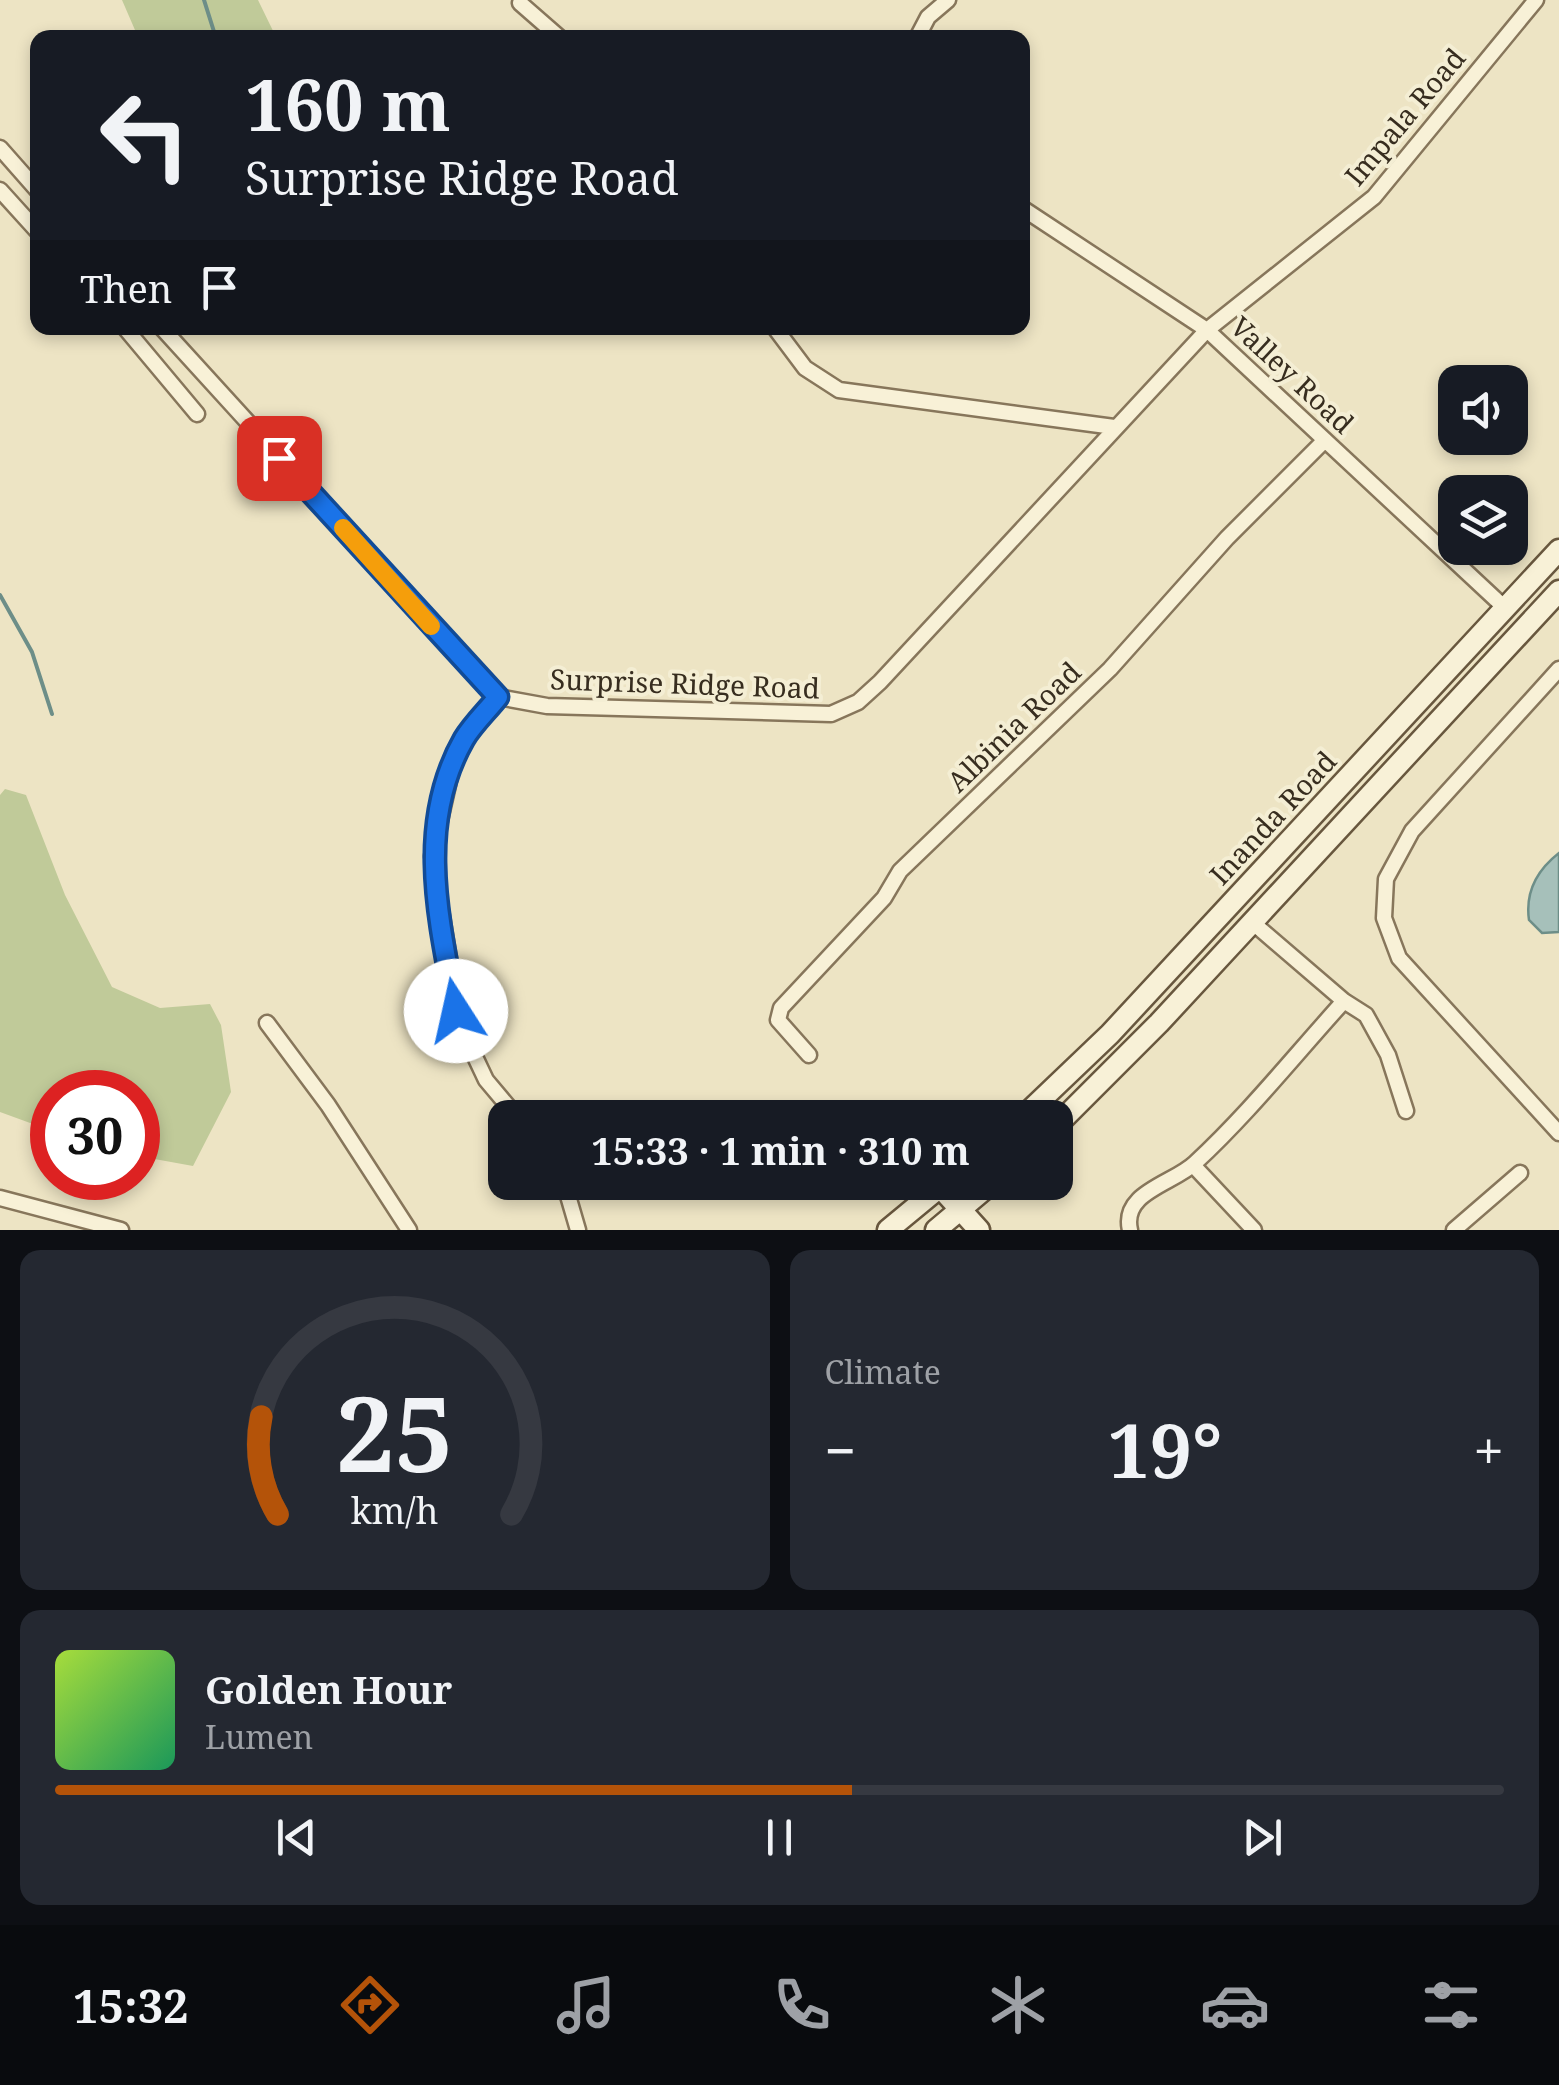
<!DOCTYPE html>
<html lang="en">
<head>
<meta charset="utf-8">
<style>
	body { margin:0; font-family:"Noto Serif",serif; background:#242831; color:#f1f3f6; height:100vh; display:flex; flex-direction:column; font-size:38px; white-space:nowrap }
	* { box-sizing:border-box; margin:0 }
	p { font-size:32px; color:#9ea1a6 }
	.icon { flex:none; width:55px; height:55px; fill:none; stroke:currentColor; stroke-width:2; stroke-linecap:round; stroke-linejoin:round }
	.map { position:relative; height:1230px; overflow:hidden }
	.details { display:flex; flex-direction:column; gap:20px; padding:20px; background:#0d0f14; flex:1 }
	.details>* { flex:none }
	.top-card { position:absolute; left:30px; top:30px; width:1000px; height:305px; border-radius:20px; box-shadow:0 5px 15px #0003; background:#171b24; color:#f1f3f6; overflow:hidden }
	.controls { position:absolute; left:1438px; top:365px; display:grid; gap:20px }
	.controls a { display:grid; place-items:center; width:90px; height:90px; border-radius:20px; background:#171b24; box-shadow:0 5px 15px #0003; font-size:50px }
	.speed { position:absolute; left:30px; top:1070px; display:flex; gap:20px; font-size:50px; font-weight:700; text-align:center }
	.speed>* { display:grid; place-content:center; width:130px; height:130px; border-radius:50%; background:#171b24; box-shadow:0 5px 15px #0003; line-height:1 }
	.speed .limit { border:15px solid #d22; background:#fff; color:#111 }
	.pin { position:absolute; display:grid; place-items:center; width:85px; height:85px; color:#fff; margin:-42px; border-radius:20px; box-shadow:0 5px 15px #0006 }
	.me { position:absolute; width:110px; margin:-55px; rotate:350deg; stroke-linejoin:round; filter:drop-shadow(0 0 8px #0008) }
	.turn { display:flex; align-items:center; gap:35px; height:210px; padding:0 50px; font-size:45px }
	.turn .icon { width:130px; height:130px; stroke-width:2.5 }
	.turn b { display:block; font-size:70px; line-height:85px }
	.then { display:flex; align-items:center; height:95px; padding:0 50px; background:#0003; gap:20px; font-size:38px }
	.big { font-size:75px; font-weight:700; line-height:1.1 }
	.details .card { flex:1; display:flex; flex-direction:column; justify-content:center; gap:15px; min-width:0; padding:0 35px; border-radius:20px; background:#242831 }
	.details .dial { align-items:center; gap:0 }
	.dial svg { height:260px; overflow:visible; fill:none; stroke:#363941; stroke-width:7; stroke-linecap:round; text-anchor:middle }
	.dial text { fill:#f1f3f6; stroke:none }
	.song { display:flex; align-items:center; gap:30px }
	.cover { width:120px; height:120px; border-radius:15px; background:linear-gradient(135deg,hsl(80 70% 55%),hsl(150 70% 35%)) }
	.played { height:10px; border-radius:5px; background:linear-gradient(90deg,#b45309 55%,#363941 55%) }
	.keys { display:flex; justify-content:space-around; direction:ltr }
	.heat { display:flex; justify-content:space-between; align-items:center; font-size:55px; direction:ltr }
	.details .tiles { flex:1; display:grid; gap:20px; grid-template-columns:1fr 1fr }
	.card:last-child { grid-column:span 2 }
	.trip { position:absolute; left:488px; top:1100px; width:585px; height:100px; border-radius:20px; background:#171b24; box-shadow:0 5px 15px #0003; font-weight:700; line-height:100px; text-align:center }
	.menu { display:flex; height:160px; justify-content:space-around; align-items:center; background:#090b0e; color:#9ea1a6 }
	.menu .icon { width:70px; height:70px }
	.menu .active { color:#b45309 }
	.menu b { font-size:45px; color:#f1f3f6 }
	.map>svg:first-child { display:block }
	.green { fill:#c0ca99 }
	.water { fill:#a6c0ba; stroke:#6d8e88; stroke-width:2.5 }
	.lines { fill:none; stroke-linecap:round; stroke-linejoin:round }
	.stream { stroke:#6d8e88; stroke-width:4 }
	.street-casing { stroke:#87765b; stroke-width:19 }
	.secondary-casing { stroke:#68573e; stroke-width:25 }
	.street { stroke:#f8f1d7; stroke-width:14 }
	.secondary { stroke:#f8f1d7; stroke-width:20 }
	.route-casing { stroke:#114b97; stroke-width:25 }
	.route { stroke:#1a73e8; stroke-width:18 }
	.slow { stroke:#f59e0b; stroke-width:18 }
	.labels { text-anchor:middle; stroke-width:8; stroke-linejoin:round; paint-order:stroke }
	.street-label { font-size:28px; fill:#372d1f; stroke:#f4eed4 }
</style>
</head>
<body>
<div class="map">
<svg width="1559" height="1230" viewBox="0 0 1559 1230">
	<rect width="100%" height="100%" fill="#ede4c4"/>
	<!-- green -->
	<path class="green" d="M122,0H258L276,37H138Z
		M5,789L26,795L65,895L112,987L160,1008L210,1004L221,1025L231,1092L193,1166L138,1156V1092H52V1131L0,1112V795Z"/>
	<!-- water -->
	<path class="water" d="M1559,853V932L1542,933L1529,920C1525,892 1536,871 1559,853Z"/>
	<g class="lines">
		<!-- stream -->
		<path class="stream" d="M204,0L216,38
			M0,595L32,652L52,714"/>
		<defs>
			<path id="street" d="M520,3L560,38
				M917,38L928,17L948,0
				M0,148L38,191
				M0,190L38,232
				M1022,208L1207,330L1505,608
				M125,328L197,414
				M162,328L498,697L547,706L831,714L858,702L880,682L1207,330L1374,197L1536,0
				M775,328L805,368L839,390L1114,427
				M1559,669L1412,831L1386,879L1384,918L1399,958L1559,1133
				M498,697L470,730L453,763L432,856L460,1025L486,1080L518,1118
				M1252,922L1344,1001L1366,1015L1388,1055L1406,1111
				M267,1023L328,1105L409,1230
				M809,1055L778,1020L781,1008L884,898L900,871L1110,669L1227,538L1325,440
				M1193,1165L1254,1230
				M564,1182L578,1230
				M0,1198L121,1230
				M1130,1230C1121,1192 1173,1184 1195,1163C1248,1114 1295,1055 1344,1001
				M1454,1230L1520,1173"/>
			<path id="secondary" d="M1022,1118L1110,1034L1559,550
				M1055,1127L1159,1023L1559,591
				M940,1187L979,1230
				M888,1230L946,1182
				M936,1230L993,1182"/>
		</defs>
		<!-- street casing -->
		<use href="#street" class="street-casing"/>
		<!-- secondary casing -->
		<use href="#secondary" class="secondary-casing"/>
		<!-- street -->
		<use href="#street" class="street"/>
		<!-- secondary -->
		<use href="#secondary" class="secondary"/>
	</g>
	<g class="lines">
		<defs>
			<path id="route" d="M279,458L498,697C487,711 473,724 464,739C415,825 439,921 456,1011"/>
		</defs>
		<!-- route casing -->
		<use href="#route" class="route-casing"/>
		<!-- route -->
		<use href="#route" class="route"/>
		<!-- slow -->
		<path class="slow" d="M343,528L431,626"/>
	</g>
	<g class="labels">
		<!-- street labels -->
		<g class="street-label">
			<text transform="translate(1405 117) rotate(-50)" y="10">Impala Road</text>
			<text transform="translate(1292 375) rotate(43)" y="10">Valley Road</text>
			<text transform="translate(685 684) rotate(2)" y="10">Surprise Ridge Road</text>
			<text transform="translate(1014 727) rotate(-44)" y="10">Albinia Road</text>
			<text transform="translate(1273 818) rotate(-47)" y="10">Inanda Road</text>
		</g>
	</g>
</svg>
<div class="controls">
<a><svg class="icon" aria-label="sound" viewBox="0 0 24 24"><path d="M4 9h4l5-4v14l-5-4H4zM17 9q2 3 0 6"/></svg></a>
<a><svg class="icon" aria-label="layers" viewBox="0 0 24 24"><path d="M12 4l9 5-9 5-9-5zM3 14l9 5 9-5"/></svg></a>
</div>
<div class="speed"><div class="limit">30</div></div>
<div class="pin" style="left:279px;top:458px;background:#d93025"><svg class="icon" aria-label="arrive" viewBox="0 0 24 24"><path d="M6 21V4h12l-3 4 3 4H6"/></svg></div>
<svg class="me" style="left:456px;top:1011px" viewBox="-20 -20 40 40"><circle r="19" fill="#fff"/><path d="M0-13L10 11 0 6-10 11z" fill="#1a73e8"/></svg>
<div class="trip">15:33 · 1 min · 310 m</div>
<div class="top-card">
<div class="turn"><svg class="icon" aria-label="left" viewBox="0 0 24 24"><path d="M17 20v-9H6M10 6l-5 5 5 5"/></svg><div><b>160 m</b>Surprise Ridge Road</div></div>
<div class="then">Then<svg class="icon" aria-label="arrive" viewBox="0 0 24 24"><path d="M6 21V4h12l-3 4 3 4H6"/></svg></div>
</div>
</div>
<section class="details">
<div class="tiles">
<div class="card dial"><svg viewBox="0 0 100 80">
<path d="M14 69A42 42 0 1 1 86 69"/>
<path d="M14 69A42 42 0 0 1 9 39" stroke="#b45309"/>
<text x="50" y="56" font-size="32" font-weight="700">25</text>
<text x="50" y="72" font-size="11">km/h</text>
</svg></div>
<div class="card"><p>Climate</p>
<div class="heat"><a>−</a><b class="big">19°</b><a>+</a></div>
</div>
<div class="card">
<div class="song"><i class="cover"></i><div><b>Golden Hour</b><p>Lumen</p></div></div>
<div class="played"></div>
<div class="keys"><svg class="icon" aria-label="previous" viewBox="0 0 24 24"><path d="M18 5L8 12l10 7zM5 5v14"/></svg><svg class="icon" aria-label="pause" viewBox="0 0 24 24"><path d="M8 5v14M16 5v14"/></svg><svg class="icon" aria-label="next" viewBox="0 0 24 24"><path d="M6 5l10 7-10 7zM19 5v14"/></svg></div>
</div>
</div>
</section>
<nav class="menu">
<b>15:32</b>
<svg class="icon active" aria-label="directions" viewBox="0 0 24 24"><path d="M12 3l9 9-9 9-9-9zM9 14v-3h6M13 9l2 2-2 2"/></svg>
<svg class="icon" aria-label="music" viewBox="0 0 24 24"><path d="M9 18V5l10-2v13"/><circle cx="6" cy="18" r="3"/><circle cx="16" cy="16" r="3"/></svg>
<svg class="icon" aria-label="phone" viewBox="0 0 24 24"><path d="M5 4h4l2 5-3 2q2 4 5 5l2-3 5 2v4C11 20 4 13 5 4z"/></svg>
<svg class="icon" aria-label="climate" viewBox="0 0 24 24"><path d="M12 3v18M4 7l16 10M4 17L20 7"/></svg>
<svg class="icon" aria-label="car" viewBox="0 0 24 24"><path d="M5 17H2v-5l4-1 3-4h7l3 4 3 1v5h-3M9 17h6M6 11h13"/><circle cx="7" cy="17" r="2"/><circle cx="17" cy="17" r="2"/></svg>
<svg class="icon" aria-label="filters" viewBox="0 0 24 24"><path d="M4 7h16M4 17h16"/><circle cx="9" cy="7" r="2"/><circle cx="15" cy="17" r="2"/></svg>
</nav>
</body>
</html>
